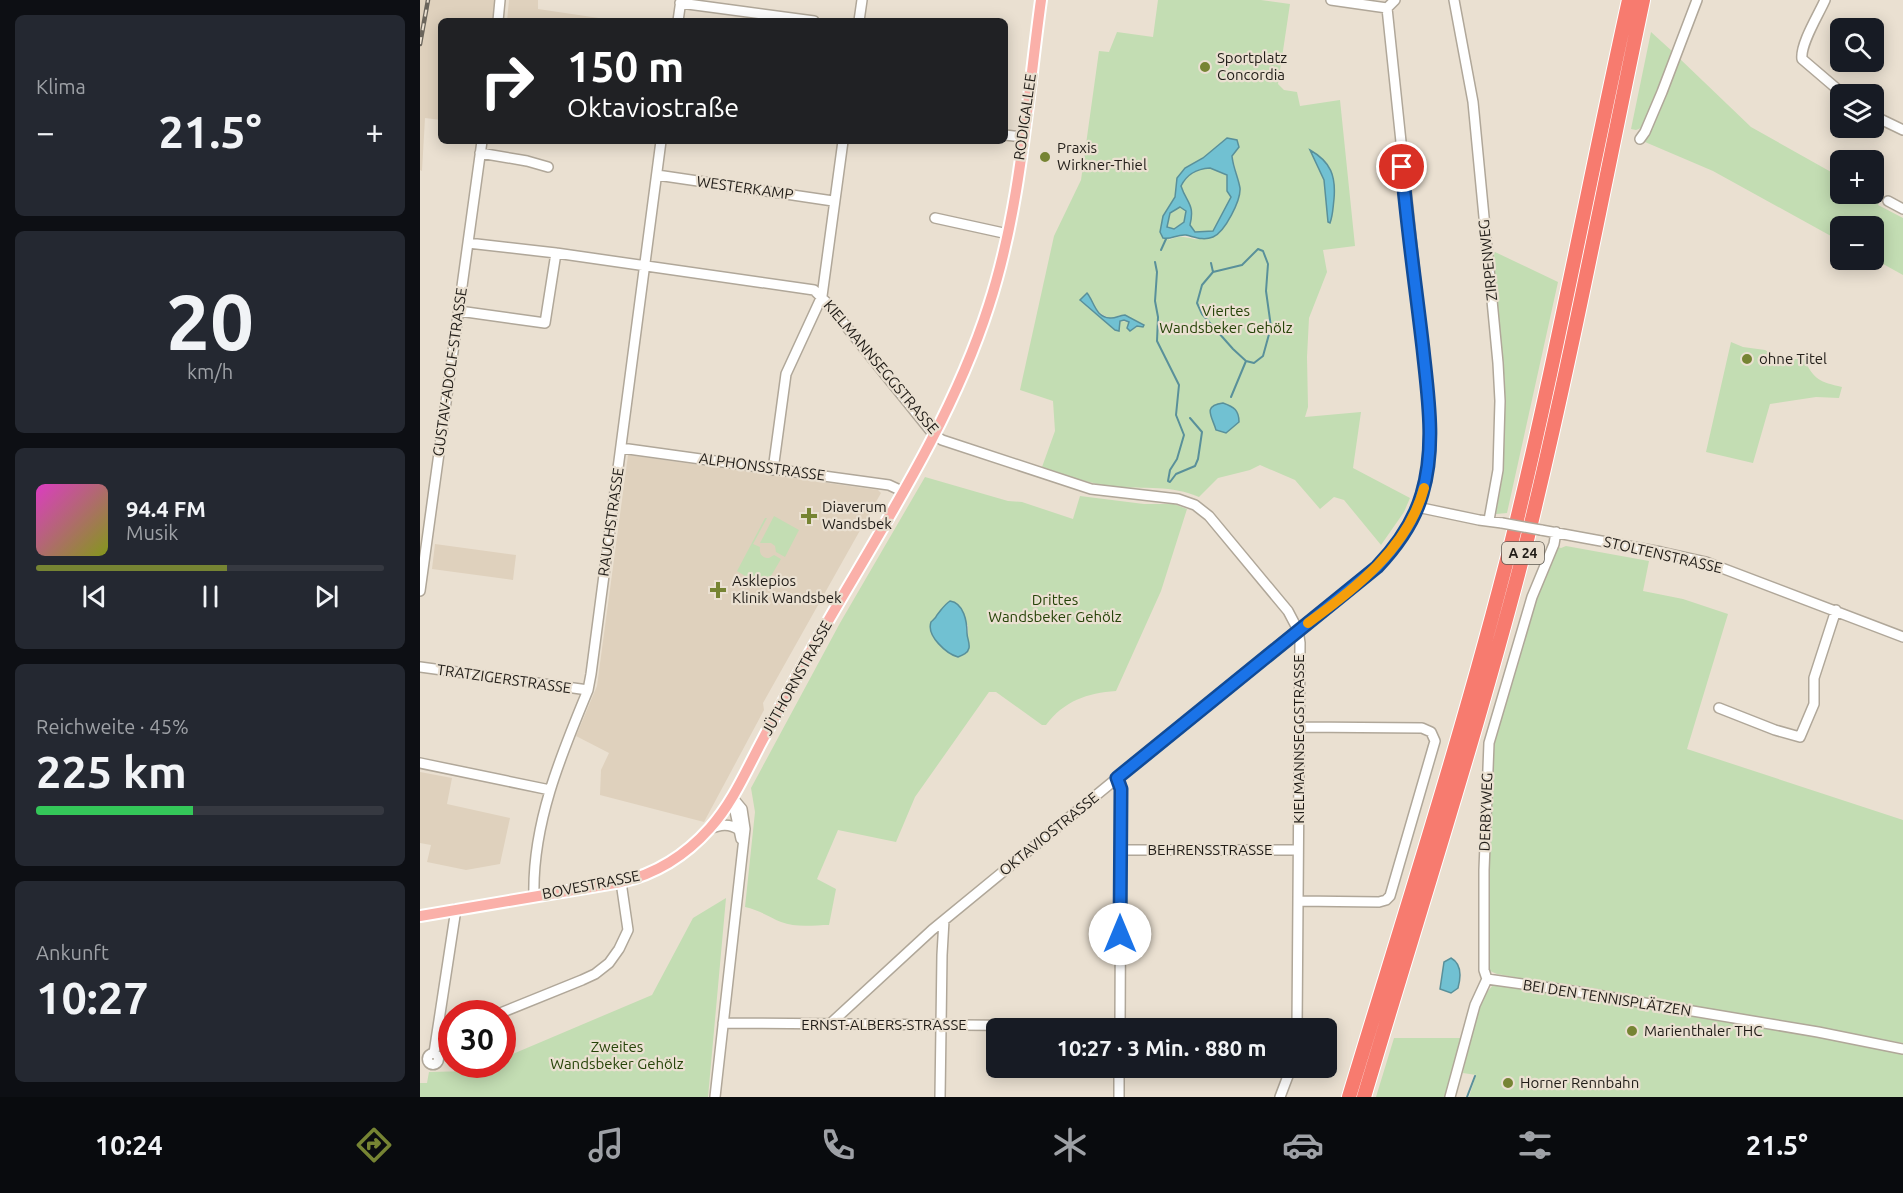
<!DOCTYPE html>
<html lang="de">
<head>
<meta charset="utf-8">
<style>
	body { margin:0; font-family:Ubuntu,sans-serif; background:#242831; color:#f1f3f6; height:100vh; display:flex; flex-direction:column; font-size:22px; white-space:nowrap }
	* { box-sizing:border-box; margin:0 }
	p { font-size:20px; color:#9ea1a6 }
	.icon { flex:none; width:33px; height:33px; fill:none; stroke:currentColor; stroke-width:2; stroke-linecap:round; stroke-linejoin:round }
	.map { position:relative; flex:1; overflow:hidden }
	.drawer { display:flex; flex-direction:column; gap:15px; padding:15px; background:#0d0f14; width:420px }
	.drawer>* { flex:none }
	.hud { position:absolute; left:18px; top:18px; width:570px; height:126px; border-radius:9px; box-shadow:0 3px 15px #0003; background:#202124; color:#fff; overflow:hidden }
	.buttons { position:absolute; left:1410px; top:18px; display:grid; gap:12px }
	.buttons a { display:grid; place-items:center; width:54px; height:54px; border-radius:9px; background:#171b24; box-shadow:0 3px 15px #0003; font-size:30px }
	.speed { position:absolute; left:18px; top:1000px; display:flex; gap:12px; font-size:30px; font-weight:700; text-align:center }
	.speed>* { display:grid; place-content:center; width:78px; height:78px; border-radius:50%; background:#171b24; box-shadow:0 3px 15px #0003; line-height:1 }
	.speed .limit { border:9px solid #d22; background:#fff; color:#111 }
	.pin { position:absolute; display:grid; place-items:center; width:51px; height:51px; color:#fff; margin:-26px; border:3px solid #fff; border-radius:50%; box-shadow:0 2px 6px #0007 }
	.me { position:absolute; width:66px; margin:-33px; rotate:0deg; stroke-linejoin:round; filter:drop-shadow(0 0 4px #0008) }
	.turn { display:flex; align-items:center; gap:21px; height:126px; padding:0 30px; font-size:27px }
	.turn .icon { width:78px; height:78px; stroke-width:2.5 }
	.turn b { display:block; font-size:42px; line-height:51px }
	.big { font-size:45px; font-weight:700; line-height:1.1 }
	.drawer .card { flex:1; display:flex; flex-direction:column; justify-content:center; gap:9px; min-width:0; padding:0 21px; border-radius:9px; background:#242831 }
	.drawer .dial { align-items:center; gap:0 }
	.dial b { font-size:78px; line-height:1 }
	.song { display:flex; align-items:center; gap:18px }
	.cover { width:72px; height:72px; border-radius:9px; background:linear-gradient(135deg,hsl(310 70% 55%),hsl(70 70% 35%)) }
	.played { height:6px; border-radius:3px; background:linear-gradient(90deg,#768433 55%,#363941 55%) }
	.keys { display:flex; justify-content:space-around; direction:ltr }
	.heat { display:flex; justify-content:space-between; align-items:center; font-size:33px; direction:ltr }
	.charge { height:9px; border-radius:4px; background:linear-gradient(90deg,#34c759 45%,#363941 0) }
	.trip { position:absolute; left:566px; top:1018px; width:351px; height:60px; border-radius:9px; background:#171b24; box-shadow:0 3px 15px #0003; font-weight:700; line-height:60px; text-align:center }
	.dock { display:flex; height:96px; justify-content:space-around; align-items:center; background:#090b0e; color:#9ea1a6 }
	.dock .icon { width:42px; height:42px }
	.dock .active { color:#768433 }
	.dock b { font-size:27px; color:#f1f3f6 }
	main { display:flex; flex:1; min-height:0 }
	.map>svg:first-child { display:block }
	.built { fill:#dfd1bd }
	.green { fill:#c3ddb3; fill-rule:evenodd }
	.water { fill:#71c1d2; stroke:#59909a; stroke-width:1.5; fill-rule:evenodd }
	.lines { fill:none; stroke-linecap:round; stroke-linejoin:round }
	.stream { stroke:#59909a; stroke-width:2 }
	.minor-casing { stroke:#b0a799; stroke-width:12 }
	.major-casing { stroke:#fff; stroke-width:14 }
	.highway-casing { stroke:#fff; stroke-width:16 }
	.minor { stroke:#fff; stroke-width:9 }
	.major { stroke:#fab0a9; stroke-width:10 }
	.highway { stroke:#f77b6f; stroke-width:14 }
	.rail-casing { stroke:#6a645b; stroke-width:4.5 }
	.rail { stroke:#eae0d1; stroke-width:2; stroke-dasharray:7; stroke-linecap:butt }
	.minor-bridge-casing { stroke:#b0a799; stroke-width:12; stroke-linecap:butt }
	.minor-bridge { stroke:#fff; stroke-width:9 }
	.route-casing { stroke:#114b97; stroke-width:15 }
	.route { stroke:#1a73e8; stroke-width:10 }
	.slow { stroke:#f59e0b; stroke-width:10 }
	.poi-dot { fill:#768433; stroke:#eae0d1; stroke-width:2 }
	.labels { text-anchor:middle; stroke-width:4.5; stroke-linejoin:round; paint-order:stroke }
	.shield { fill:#eae0d1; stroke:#5d5850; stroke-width:1.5 }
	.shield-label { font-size:14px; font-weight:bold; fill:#211d18 }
	.poi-label { font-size:15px; fill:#211d18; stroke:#eae0d1; text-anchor:start }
	.street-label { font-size:15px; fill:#211d18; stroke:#eae0d1 }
	.park-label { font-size:15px; fill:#264308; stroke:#eae0d1 }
</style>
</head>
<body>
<main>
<section class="drawer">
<div class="card"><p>Klima</p>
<div class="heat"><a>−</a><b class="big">21.5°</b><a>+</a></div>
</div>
<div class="card dial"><b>20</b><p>km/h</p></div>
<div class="card">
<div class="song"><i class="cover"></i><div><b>94.4 FM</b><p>Musik</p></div></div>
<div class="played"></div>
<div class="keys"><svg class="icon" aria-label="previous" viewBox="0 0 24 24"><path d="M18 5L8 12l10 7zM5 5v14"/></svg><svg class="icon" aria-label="pause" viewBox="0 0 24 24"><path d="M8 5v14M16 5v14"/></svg><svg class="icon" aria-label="next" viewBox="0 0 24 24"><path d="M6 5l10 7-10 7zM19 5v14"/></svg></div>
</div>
<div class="card"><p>Reichweite · 45%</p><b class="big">225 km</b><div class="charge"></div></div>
<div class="card"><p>Ankunft</p><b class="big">10:27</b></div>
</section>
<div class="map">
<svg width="1483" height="1097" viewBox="0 0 1483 1097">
	<rect width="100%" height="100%" fill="#eae0d1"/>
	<!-- built -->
	<path class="built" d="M0,0H75L72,21H21V120L5,118L2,171L0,170Z
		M89,0H118V9L199,21H87Z
		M208,455L458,490L461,493L343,703L344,710L284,822L180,795L181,770L189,753L156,736L177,686Z
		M15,544L96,555L93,580L12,569Z
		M0,772L32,778L27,804L90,818L80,864L46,870L7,862L11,845L0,843Z"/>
	<!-- green -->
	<path class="green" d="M738,0H841L870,4L858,84L864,90L877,92L880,106L920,100L935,246L903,250L907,272L889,318L887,357L888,407L885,417L941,412L933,468L990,498L984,512L961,545L924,500L914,497L900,509L875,480L840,465L830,470L798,478L779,497C752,485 724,489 695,487C670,484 646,475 622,467L635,431L633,401L600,390L634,236L661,180L679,51L689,52L697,32L733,37ZM807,138L819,147L812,156L818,179L795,236C789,237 780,240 774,239C763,237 760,235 749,240L743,216L755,197L765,168L783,158ZM667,293L670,296C672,308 681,315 692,319L700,315L718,326L710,331L709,322L700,321L695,330L660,301Z
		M1231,32L1253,52L1221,128L1216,130L1211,129Z
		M1259,58L1331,127L1420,177V194H1449L1460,200L1458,205L1483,218V275L1454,259V226H1420V241L1293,171L1225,142Z
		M790,168L807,175V191L811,197L793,231L775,232L770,225C775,204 767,204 760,186C767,174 776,169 790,168Z
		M760,207L766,211L764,222L753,229L747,226L750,213Z
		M1075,252L1138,282L1087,513L1076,514L1083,473L1085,384L1072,253Z
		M1311,342L1323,347L1345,350L1361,359H1384C1394,380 1400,382 1422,387L1419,398L1396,397L1350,404L1333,463L1286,452Z
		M505,477L588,501L602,502L653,519L660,496L724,504H754L767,509L741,591L696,691C667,693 644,701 626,725H622L576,692H569L495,797L476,842L418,830L397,879L416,889L409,925C394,925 376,928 361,922C349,917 339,910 325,907L335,812L331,788L420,623ZM517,615L548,625V641L534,656L512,635L511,623Z
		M354,516L379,530L365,557L356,552L355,546L351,543H340Z
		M345,518H347L333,544L340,547C339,554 342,558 349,558L354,555L361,559L344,588L317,571Z
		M1136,546L1141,548L1146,546L1229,561L1223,591L1263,599L1308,614L1267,749L1483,820V1043L1077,974L1070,971L1068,937L1070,837L1074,736L1114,597Z
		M306,898L288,1097H0V1083H7L9,1072L50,1071L64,1065H82L83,1058L232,995L273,918Z
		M1075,984L1483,1049V1097H1049L1056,1075L1043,1073C1048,1049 1055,998 1075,984Z
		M974,1038H1044L1028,1097H956Z"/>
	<!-- water -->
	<path class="water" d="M807,138L817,140L819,147L812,156C813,167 818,177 820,188C821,200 805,232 793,237C783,241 775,237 766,235C757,234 751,240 743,238L740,232L743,216L755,197L757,178L765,168L783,158ZM790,168L807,175V191L811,197L793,231L775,232L770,225C775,204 767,204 761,186C767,174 776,169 790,168ZM760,207L766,211L764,222L754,229L747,227L750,213Z
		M890,150C911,162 916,176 914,199C913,207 913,215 910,223L908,222L904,180Z
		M667,293C674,301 675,317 690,318C695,319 699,315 705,315L724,325L723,327L717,326L710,331L707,328L709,322L704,320L700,321L699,331L695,330L660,300Z
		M803,403C814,407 819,410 819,422L806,433L796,430C792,416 782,406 803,403Z
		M530,601C544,603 547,622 547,633C547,638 550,643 549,648C548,653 543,655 538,657C527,654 506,636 511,622C513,620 516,618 517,615C522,609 524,605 530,601Z
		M1031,958C1042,964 1041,977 1038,988L1031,993L1020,989L1024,962Z"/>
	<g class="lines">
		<!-- stream -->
		<path class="stream" d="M838,249L843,251L848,264L846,291L851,327L843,356L834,363L826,361L813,349L782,314L777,303L782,285L793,272L822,265Z
			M741,250L746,239
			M735,262L737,272L735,301L738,317L737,341L759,385L756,415L764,435L757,459L750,470L748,481L750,482L756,474L775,466L778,459L782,432L770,418
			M791,263L793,272
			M811,397L826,361
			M1047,1097L1055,1076"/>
		<defs>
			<path id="minor" d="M911,0L967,8
				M1034,0L1053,102L1078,363L1080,401L1078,470L1069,520
				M1405,0C1399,14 1380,44 1382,59L1423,94
				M260,3L394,21
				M78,21L80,0
				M258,21L261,0
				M439,21L442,0
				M1454,116L1483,130
				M585,135L603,137
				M1220,139L1225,132L1242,92L1277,0
				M60,153L107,161L128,167
				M237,175L413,201
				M1468,201L1483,209
				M515,218L588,234
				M48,243L136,253L394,290L409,305L513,434L522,440L671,489L758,499L775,505L789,516L868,611L878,630L880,643L877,1029
				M39,311L125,323L136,253
				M201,448L469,485L482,491
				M353,470L366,374L402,296L423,141
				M997,507L1059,520L1082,523
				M1121,530L1241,552L1286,562L1483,637
				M0,591L62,141
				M0,667L168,690
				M1299,708L1355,730L1380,737L1394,704V678L1416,610
				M0,763L130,790
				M697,778L701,789L700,1029
				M312,797L321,839
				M289,829C300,825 309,823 319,830
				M701,850H878
				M114,896C112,824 141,755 168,690L171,674L241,141
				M878,901L959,902L966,900L970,896L1015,741L1011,732L1002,728L879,727
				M1067,979L1159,992L1398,1032L1483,1049
				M78,1014L162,980L175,974L189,963L199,949L208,930L201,882
				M303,1023L877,1028
				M410,1024L512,930L869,637L946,576L968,555L985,533L997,507L1006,479L1010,449L1008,400L967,8L975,0
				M14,1053L36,909
				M7.5 1059a5.5 5.5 0 1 1 11 0a5.5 5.5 0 1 1-11 0Z
				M295,1097L325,829L322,809L312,797
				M520,1097L522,955L524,920
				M699,1097V1068
				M860,1097L871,1068
				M1030,1097L1055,1005L1067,979L1064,970V870L1069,743L1112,597L1134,544L1136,532"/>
			<path id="major" d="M0,916L201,882C236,874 266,855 290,828C313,802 326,771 342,741C357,712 373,684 388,656C452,542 529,430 569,305C601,207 607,101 621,0"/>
			<path id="highway" d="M929,1097C985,912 1045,727 1092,540C1136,361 1169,180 1209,0
				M944,1097C999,912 1059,727 1107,540C1151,361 1185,180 1223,0"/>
		</defs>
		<!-- minor casing -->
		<use href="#minor" class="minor-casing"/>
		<!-- major casing -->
		<use href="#major" class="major-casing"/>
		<!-- highway casing -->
		<use href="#highway" class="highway-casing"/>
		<!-- minor -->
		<use href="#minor" class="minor"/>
		<!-- major -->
		<use href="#major" class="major"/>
		<!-- highway -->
		<use href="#highway" class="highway"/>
		<defs>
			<path id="rail" d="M0,44L8,0"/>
		</defs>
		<!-- rail casing -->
		<use href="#rail" class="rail-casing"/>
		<!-- rail -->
		<use href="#rail" class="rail"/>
		<defs>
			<path id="minor-bridge" d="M1082,523L1121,530"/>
		</defs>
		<!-- minor-bridge casing -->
		<use href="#minor-bridge" class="minor-bridge-casing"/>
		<!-- minor-bridge -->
		<use href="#minor-bridge" class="minor-bridge"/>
	</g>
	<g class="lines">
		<defs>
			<path id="route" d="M700,934L701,789L697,778L957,567C977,546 994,522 1002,494C1016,447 1008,396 1003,349C996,288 987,227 982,167"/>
		</defs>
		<!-- route casing -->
		<use href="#route" class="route-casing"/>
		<!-- route -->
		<use href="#route" class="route"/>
		<!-- slow -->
		<path class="slow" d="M888,623C936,588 988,548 1004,488"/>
	</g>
	<!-- markers -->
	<g class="poi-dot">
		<circle cx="785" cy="67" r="6"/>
		<circle cx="625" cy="157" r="6"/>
		<circle cx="1327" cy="359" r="6"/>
		<path d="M386 507h6v6h6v6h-6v6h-6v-6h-6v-6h6z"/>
		<path d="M295 581h6v6h6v6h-6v6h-6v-6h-6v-6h6z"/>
		<circle cx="1212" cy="1031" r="6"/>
		<circle cx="1088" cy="1083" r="6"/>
	</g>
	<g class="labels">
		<!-- shield labels -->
		<rect class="shield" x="1082" y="542" width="42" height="22" rx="4.5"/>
		<g class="shield-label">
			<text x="1103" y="558">A 24</text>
		</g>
		<!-- poi labels -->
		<g class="poi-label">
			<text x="797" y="63">Sportplatz<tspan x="797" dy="17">Concordia</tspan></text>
			<text x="637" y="153">Praxis<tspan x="637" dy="17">Wirkner-Thiel</tspan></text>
			<text x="1339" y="364">ohne Titel</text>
			<text x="402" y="512">Diaverum<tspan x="402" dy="17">Wandsbek</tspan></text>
			<text x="312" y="586">Asklepios<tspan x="312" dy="17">Klinik Wandsbek</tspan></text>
			<text x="1224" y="1036">Marienthaler THC</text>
			<text x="1100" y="1088">Horner Rennbahn</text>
		</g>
		<!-- street labels -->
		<g class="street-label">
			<text transform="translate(605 117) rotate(-82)" y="5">RODIGALLEE</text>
			<text transform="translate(325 188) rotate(8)" y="5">WESTERKAMP</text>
			<text transform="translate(1068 260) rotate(-96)" y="5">ZIRPENWEG</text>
			<text transform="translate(461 367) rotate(50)" y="5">KIELMANNSEGGSTRASSE</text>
			<text transform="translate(30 372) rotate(-82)" y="5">GUSTAV-ADOLF-STRASSE</text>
			<text transform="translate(342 467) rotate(8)" y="5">ALPHONSSTRASSE</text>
			<text transform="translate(191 522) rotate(-82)" y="5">RAUCHSTRASSE</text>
			<text transform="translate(1243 555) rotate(13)" y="5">STOLTENSTRASSE</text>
			<text transform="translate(377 678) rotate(-61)" y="5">JÜTHORNSTRASSE</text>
			<text transform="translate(84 679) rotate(8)" y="5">TRATZIGERSTRASSE</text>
			<text transform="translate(879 739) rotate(-90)" y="5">KIELMANNSEGGSTRASSE</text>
			<text transform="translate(1066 812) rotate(-88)" y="5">DERBYWEG</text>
			<text transform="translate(629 834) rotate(-39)" y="5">OKTAVIOSTRASSE</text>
			<text x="790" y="855">BEHRENSSTRASSE</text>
			<text transform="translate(171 885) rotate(-11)" y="5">BOVESTRASSE</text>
			<text transform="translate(1187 998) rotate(9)" y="5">BEI DEN TENNISPLÄTZEN</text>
			<text x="464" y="1030">ERNST-ALBERS-STRASSE</text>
		</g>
		<!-- park labels -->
		<g class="park-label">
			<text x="806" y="316">Viertes<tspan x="806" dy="17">Wandsbeker Gehölz</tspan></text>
			<text x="635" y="605">Drittes<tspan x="635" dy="17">Wandsbeker Gehölz</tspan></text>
			<text x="197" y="1052">Zweites<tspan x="197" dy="17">Wandsbeker Gehölz</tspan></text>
		</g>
	</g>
</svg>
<div class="buttons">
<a><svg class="icon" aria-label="search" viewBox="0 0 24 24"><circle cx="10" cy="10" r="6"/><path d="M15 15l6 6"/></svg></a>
<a><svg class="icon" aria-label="layers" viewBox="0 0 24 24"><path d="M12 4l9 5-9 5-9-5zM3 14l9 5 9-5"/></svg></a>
<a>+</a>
<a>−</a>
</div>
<div class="speed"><div class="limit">30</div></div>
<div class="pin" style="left:982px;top:167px;background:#d93025"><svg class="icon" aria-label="arrive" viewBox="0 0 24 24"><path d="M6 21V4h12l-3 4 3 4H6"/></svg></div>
<svg class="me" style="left:700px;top:934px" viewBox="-20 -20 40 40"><circle r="19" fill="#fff"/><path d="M0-13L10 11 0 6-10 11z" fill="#1a73e8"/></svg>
<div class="trip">10:27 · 3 Min. · 880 m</div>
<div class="hud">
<div class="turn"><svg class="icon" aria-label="right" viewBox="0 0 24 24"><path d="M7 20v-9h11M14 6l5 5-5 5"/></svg><div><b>150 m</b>Oktaviostraße</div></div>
</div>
</div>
</main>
<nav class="dock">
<b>10:24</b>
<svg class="icon active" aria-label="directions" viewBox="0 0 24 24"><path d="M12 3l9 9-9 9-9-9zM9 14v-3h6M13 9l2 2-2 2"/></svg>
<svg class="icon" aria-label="music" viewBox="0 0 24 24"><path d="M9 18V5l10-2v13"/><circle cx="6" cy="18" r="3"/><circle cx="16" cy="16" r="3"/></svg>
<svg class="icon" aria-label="phone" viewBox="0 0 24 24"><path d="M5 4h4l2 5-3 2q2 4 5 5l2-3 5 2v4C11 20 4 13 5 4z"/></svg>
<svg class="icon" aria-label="climate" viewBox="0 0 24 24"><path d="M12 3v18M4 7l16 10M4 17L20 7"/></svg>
<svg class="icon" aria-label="car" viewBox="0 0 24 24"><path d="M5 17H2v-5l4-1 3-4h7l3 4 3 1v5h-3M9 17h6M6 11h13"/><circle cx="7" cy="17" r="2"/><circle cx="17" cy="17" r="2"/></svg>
<svg class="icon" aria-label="filters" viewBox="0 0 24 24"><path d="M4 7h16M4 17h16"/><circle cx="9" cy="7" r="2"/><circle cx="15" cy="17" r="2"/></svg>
<b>21.5°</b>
</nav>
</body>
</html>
